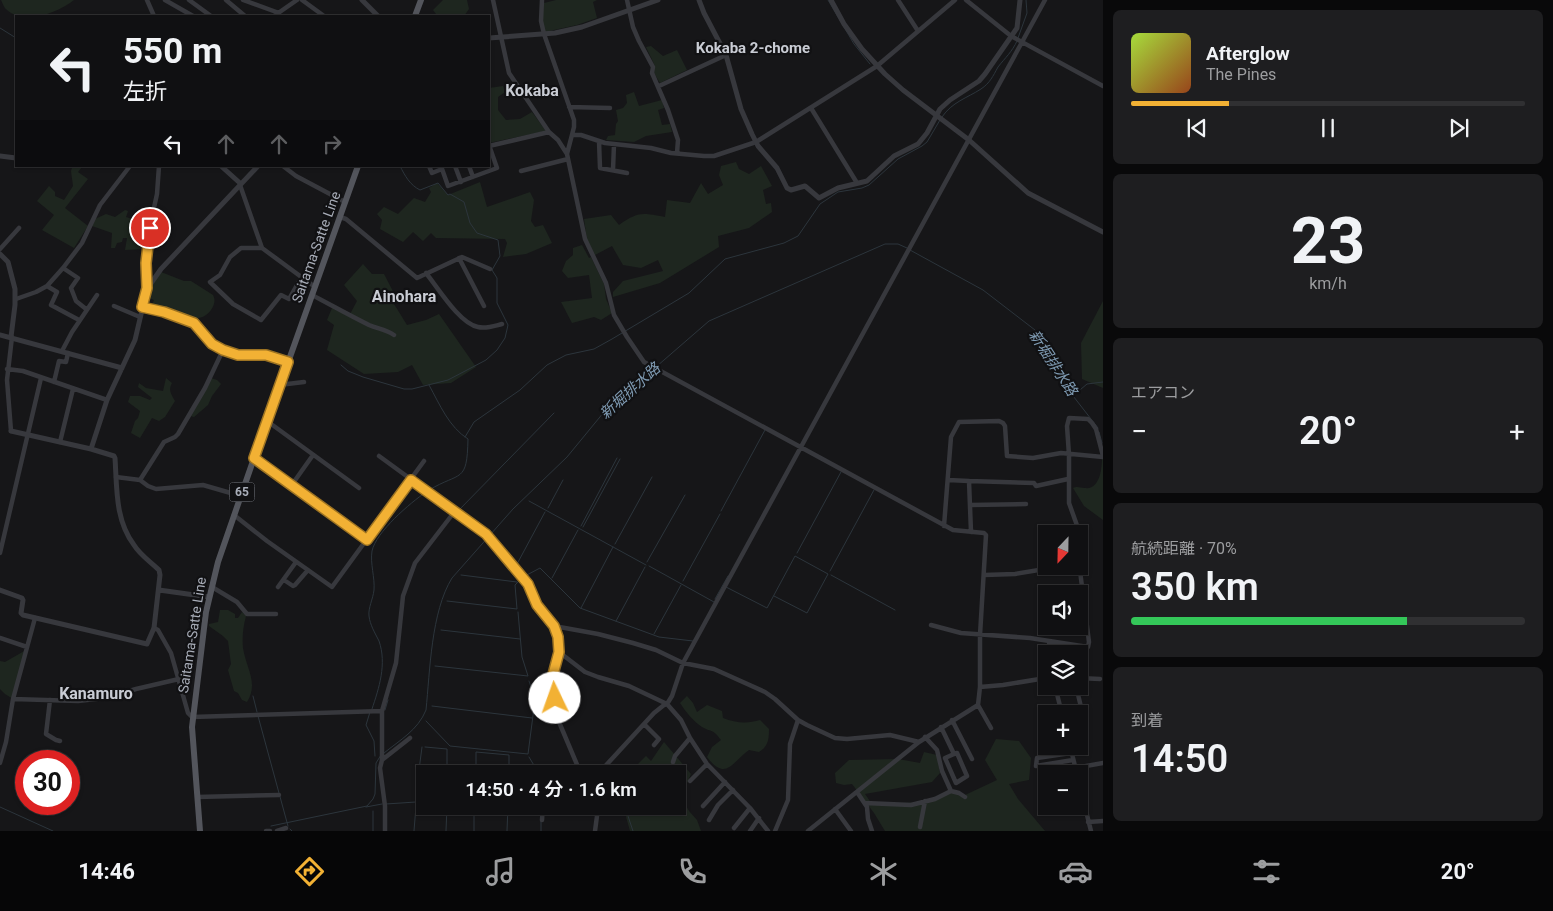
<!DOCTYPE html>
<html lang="ja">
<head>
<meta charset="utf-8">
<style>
	body { margin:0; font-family:Roboto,"Noto Sans JP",sans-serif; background:#1e1e20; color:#f1f3f6; height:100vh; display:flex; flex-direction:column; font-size:19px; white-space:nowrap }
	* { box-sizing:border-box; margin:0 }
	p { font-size:16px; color:#9c9d9f }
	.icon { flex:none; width:28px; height:28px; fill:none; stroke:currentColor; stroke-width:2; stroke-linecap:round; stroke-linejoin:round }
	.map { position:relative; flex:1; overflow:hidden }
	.drawer { display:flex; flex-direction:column; gap:10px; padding:10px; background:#09090a; width:450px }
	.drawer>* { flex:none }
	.top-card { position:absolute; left:15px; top:15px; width:475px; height:152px; border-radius:0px; box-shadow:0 1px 4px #0004,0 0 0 1px #303032; background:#101012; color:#f1f3f6; overflow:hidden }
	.needle { width:32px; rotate:202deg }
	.tools { position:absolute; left:1038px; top:525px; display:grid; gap:10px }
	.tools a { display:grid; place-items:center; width:50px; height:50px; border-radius:0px; background:#101012; box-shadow:0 1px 4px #0004,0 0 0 1px #303032; font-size:25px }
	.speed { position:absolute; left:15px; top:750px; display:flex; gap:10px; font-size:25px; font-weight:700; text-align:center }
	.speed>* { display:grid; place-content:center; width:65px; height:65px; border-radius:50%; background:#101012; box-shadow:0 1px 4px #0004,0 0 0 1px #303032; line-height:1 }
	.speed .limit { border:8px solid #d22; background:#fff; color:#111 }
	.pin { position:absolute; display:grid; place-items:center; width:42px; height:42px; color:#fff; margin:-21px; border:2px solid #fff; border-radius:50%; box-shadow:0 1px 5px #0007 }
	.me { position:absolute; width:55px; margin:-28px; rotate:357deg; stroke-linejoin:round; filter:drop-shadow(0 0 4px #0008) }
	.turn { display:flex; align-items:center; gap:18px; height:105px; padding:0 25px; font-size:22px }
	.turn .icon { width:65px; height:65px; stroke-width:2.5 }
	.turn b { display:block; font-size:35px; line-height:42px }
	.lanes { display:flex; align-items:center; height:48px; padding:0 25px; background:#0003; justify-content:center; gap:25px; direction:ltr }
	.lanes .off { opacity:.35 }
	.big { font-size:38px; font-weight:600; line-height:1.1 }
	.drawer .card { flex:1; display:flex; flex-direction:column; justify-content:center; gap:8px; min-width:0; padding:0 18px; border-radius:8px; background:#1e1e20 }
	.drawer .dial { align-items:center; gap:0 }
	.dial b { font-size:65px; line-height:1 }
	.song { display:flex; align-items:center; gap:15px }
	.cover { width:60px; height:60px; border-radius:8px; background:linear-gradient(135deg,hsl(80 70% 55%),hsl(20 70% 35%)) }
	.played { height:5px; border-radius:2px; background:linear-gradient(90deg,#f2b134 25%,#303032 25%) }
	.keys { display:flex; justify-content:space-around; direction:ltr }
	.heat { display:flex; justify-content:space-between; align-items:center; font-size:28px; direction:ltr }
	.charge { height:8px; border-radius:4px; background:linear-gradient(90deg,#34c759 70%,#303032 0) }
	.trip { position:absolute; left:416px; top:765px; width:270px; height:50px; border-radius:0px; background:#101012; box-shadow:0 1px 4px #0004,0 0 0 1px #303032; font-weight:600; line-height:50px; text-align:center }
	.tabs { display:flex; height:80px; justify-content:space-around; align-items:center; background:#060607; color:#9c9d9f }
	.tabs .icon { width:35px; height:35px }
	.tabs .on { color:#f2b134 }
	.tabs b { font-size:22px; color:#f1f3f6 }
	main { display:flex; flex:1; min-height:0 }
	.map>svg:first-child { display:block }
	.green { fill:#1e261f }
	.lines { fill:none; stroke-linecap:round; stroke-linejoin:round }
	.stream { stroke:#2c353c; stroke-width:1 }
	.minor { stroke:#37383d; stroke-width:4.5 }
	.tertiary { stroke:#37383d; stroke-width:5 }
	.primary { stroke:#53555c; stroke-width:6 }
	.route-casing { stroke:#9d7322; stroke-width:12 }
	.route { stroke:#f2b134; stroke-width:9 }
	.labels { text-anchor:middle; stroke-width:4.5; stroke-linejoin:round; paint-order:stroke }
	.shield { fill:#111113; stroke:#7b7e86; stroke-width:1 }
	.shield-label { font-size:12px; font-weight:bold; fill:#a8adb8 }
	.street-label { font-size:14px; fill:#a8adb8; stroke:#111113 }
	.neighbourhood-label { font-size:15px; font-weight:bold; fill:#c9ccd4; stroke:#111113 }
	.water-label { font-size:15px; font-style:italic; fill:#7f9bb3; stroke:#111113 }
	.quarter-label { font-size:16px; font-weight:bold; fill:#c9ccd4; stroke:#111113 }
</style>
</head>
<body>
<main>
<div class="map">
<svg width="1103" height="831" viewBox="0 0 1103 831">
	<rect width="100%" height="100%" fill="#161618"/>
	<!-- green -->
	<path class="green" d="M1,0H74C58,13 24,25 7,10C4,8 3,4 1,0Z
		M443,0H467L469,9L464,16H435L436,14L433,10Z
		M556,0H597L593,2L597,18L577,25L545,32L542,21L544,3Z
		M651,46L663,56L677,50L687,70L660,83L654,73L655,66L646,47Z
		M503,86L505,92L498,97V110L506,120L520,119L532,112L546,131L489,143V88Z
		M634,92L639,106L662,100L664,108L658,110L662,125L670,124L672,132L646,136L634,142L606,140L608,136L615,135L616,124L618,121L616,110L623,108L627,103L626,95Z
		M736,162L739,169L749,174L761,166L772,186L763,190L766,204L771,203L772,212L749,228L718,236L719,247L660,283L613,297V292L623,281L663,271L658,260L641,268L623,265L612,246L595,255L587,240L584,219L611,215L619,225C639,211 642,213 665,217L667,200L690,203L701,183L708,194L723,185L719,175L721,166Z
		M82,167L78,172L88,179L65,208L88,226L74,248L42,230L54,215L37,201L49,186L55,192V196L64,200L73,186L71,171L72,168Z
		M480,182L487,207L530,192L534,200L531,221L535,227L543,225L552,243L526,254L503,257L507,243L505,239L436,238L431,233L423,241L413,232L403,242L380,229L382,220L377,214L384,207L398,214L414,198L425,202L431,192L429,188L437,183L448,195Z
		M125,210L128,211L126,217L132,219L131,225L142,227L146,233L145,249L125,250L127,238H123L122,242L117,243L115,248H111L112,233L92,226L95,219L106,214L115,217Z
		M582,245L589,258L591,257L604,284L606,299L612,313L601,320L594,317L572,323L561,302L592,298L589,275L568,278L562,271L566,261L573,255V248Z
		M363,264L372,274H384L396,297L394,304L407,325L426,320L439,314L476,367L451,383L423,385L412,365L398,372L364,374L327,350L334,325L327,320L332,308L349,316L357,301L344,285Z
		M161,272L184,281H191L213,295C216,301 214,305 211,310C196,330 170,309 151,307L154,300L147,297L150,288Z
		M1103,301V388L1082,379L1081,343Z
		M166,378L172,383C168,390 171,394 175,401L165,417L159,421L152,418L140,438L131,433L135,421L138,418L140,411L128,402L130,396H140L150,400L152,398L138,387L139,383L146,388L163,391Z
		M211,378L217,380L221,384L212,396L208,405L194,417L190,416Z
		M1102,458H1103V520L1084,506L1073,488C1078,486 1079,488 1085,488C1100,490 1102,468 1102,458Z
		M220,610H228L235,614V618H238L242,612L246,616C243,627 242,638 243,648C246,668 259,683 247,702L242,700L238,693L234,691L228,670L231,664L228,641L223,636L209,626V624L218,622Z
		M26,650L13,699L5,694L0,689V661L5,662Z
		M687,696L693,703L697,712L707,705L722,711L723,718C736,723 747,724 760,720L769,729C769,739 768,747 759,752L749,750C732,762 726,782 707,757L712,747L721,740C712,728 713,733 702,727C694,722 685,711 680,703Z
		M996,739L1019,741L1031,758L1029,780L1009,784L1018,799L1045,831H885L874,813L852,784L844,785L836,783L835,773L849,760L898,759L920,763L924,752L937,755L940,773L932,782L865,794L872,804L927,802L951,792L965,795L997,780L985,760Z
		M664,742L691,774L681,797L689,811L697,820L701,831H630L623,806H678V774H628L646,756L651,761Z"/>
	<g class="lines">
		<!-- stream -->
		<path class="stream" d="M828,0L854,44L870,64
			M0,28L16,38
			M1018,38L1027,13L1026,0
			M942,117C952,102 967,98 981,89C990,83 993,76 998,67C1005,58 1012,52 1017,41
			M910,250L983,290L1035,330L1070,392L1098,428
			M341,365L348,371L363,377L404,389H412L448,380L486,360L497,350L505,338L508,325L497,303V278L492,270L500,256L498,240L477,233L470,223L464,202L450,194L448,195L438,183L420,190C410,185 405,176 400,166
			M1074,395L1087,384L1103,382
			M1099,432L1102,443
			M465,437L474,422L520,390L547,365L566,355L594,349L612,339L689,293L725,259L784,243L798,236L820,204L838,192L862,188L869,185L898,159L922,146L927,142L940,120
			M429,490C461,471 467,484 468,439C449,427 440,405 429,385
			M529,501L646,565
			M548,508L563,480
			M459,510L554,413
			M721,511L765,430
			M581,526L617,458
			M583,527L620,459
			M495,539L525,576L540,568L580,608L659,637L693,641
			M615,544L652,477
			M797,553L841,472
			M647,562L685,495
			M517,564L545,512
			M649,566L714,602
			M830,571L874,490
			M461,575L517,582
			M831,575L895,610
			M552,578L578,530
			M683,581L720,514
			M726,587L767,608L795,556L828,574L807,613L774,596
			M715,599L728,576
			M447,601L517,609L515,585L521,579
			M581,608L613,547
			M616,621L645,567
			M441,630L520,639
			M654,634L681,585
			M435,666L528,676L522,657L518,612
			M253,696L257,712
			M432,706L532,718
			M372,709C379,688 387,664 379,641C375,633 370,625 369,616C368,608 373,599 374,590C375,577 370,564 372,551C376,532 410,503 426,492
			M385,710L388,700
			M370,712L366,725L374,741L375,756
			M258,716L288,826
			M426,721L450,746L528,754L535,700L529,681
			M425,747L447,749V774
			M384,753C400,740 418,730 426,710C430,671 431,612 452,578L513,509L567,457L604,412L709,321L885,244H898L907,248
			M529,757L535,767L542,771V774
			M419,770L422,747
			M476,774V752L509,755V774
			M418,802H425
			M386,804L416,802L419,773
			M621,806L627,813L633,831
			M0,807L53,831
			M366,807L382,804
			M373,811V831
			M271,826L367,806L373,799L375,794L376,763L381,755
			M290,829L292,831
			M414,831L416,806
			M446,831L447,806
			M474,831V806
			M507,831L508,806
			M541,831V822"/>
		<!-- minor -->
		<path class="minor" d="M147,0L154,16
			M165,0L193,16
			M189,0L211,16
			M226,0L245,16
			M243,0L279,13
			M302,0L324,16
			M493,0L509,73L549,132L558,140L567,154
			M542,0L541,21L544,34L574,120V127L567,154L585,239L606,283L614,315L627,337L644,362L953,530L984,533L986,535L980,635V687L978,705L919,742L808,831
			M627,0L633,27L639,41L653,67L652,73L668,110L678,140L677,153
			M898,0L918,31
			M966,0L1011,36L1103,86
			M274,16L297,0
			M659,86L726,55
			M569,107L610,108
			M811,108L857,183
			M572,135H581L605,143L651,148L671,153L704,156H714L756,142L877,66L955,0
			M599,141L600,168L627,173
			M489,146L549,132
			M283,166L296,176L345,202
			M429,166L432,173L442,169
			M441,166L448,186L497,168L489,145
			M455,166L461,182
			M469,166L473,177
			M613,170L614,144
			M521,171L568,159
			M240,185L262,248L315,287
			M340,217L346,219L417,278L462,257L490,269
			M262,248H241L230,257L220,275L210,282L233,304L261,320L281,295L289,299L301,278
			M0,249L19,228
			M459,258L484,306
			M63,268L78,278L71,288L76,301L86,309
			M426,273C438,288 460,324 478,327C486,329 494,326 502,324
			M47,286L57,292L51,305L79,320
			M147,289L148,235L157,194L159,166
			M312,295C331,305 349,315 369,325C378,329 385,329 394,335
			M16,299L36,292L47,286L63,268L82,243L100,205L130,166
			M114,306L140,317
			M142,307L164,312L193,323L212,343L223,350L239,355H266L288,362
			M62,351L72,332L97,295
			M7,369L23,371L107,400
			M54,382L59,361L66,362L68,353
			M279,385L304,382
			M267,421L359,488
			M11,431L7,380L12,337
			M60,442L73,389
			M379,456L486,534L528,584L537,605L554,626L558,637L559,652L551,682L559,722L581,774
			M254,458L367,540
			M116,477L140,480L148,486L156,489L203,485L241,496
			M140,480L164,442L175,437L178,434L205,388L223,350
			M948,480L969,481L971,532
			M969,481L1034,483L1036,486L1068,479
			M291,486L313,455
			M970,505L1026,504
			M234,515L267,541L332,587L424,461
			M944,526L951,437L959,422L999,421L1003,423L1005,426L1007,456L1033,458L1061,453L1103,457
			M0,553L41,378
			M984,575L1015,574L1063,566
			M284,580L293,586L295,585L308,570
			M212,587L237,602L247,614H276
			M278,587L296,562
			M931,625L961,633L1030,638L1088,647L1089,642L1079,563V531L1069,503V455L1067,426L1069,418L1088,419L1092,423L1096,429L1103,456
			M554,626L598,634L633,643L656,650L683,663L714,669L765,692L775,699L798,720L807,725L835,738L847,739L890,735L919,742
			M154,628L158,630L171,653L188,713L192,717L382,711
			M0,638L27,647
			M1049,641L1050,654
			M559,652L585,672L598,677L629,686L667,704L681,720L690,738L707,764L750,808L768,831
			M1079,678L1100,679
			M1055,686L1062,714
			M1076,686L1081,707
			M980,687L1003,685L1046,678
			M13,699L78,701L105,698L136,689L179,679
			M50,700L46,734L56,740L60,741
			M978,705L991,728
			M952,720L972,759
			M644,724L659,739L654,745
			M941,727L954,754L957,753L967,776L956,783L945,758L954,754
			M925,737L937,750L942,771L951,791L959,793L965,797
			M1070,746L1077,774
			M1071,753L1037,758L1036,766L1073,760
			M382,760L410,738
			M673,762L675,756L690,738
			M0,763L6,742L13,699L35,618
			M1075,768L1103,763
			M598,774L654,713L664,705L667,704L672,696L683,663L1045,0
			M690,781L707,764
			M1079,783L1091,831
			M857,792L867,807L868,819L872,831
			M197,797L279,795
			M865,803L911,805L935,799L951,791
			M594,806L597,816L595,831
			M703,806L725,782
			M835,809L851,831
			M542,820L543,806
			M709,820L718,805L733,790
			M1088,822L1103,821
			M920,827L925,801
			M734,828L750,808
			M266,831H270
			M277,831L286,828
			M385,831V806L380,768L382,760V711L396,663L403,596L415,563L455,511
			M750,831L759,818
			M775,831L788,800L790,744L798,720"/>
		<!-- tertiary -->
		<path class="tertiary" d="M362,0L378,16
			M699,0L704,13L726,55L741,109L752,134L758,146L777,168L787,188L791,190L805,186L819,198L838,188L867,181L894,156L918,144L927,133L940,109L950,100L979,81L985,74L1017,28L1020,0
			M831,0L844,24L862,49L885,74L903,90L969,140L1028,193L1103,232
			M489,38L555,33L582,27L658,0
			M0,156L16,158
			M221,166L241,184
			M0,254L8,262L15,289V305L11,337
			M0,335L122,368
			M91,449L107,400L135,340L147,289L161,269L258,166
			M0,590L22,598L23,600L21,613L23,615L147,644L154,628L160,575L159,570C151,562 140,555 134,545C115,520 117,488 115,458L114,456L91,449L11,431
			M159,590L209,597"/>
		<!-- primary -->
		<path class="primary" d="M415,16L421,0
			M200,831L192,727L206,612L218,562L254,458L358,166"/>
	</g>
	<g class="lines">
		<defs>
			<path id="route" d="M150,228L146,263L147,288L142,307L164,312L194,323L212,344L223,350L238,355H266L288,362L254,458L367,540L411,480L486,534L528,584L537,605L554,626L558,637L559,652L551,682L555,698"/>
		</defs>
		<!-- route casing -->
		<use href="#route" class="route-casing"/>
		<!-- route -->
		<use href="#route" class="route"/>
	</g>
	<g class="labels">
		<!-- shield labels -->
		<rect class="shield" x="229.5" y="482.5" width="25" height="19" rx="4"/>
		<g class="shield-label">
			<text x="242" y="496">65</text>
		</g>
		<!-- street labels -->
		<g class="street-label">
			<text transform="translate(316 247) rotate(-70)" y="5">Saitama-Satte Line</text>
			<text transform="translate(192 635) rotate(-81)" y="5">Saitama-Satte Line</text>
		</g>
		<!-- neighbourhood labels -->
		<g class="neighbourhood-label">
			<text x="753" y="53">Kokaba 2-chome</text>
		</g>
		<!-- water labels -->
		<g class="water-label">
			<text transform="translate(1053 363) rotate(57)" y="5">新堀排水路</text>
			<text transform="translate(630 391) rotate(-42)" y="5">新堀排水路</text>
		</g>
		<!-- quarter labels -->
		<g class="quarter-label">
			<text x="532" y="96">Kokaba</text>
			<text x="404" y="302">Ainohara</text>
			<text x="96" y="699">Kanamuro</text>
		</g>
	</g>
</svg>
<div class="tools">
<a><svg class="needle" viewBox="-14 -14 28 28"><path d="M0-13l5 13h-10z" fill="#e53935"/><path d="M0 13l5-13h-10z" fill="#9c9d9f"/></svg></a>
<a><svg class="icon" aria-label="sound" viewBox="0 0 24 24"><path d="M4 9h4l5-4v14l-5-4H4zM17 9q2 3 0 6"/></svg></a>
<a><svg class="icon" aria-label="layers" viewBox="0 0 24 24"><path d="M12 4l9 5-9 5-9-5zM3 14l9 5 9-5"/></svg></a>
<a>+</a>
<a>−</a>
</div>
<div class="speed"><div class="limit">30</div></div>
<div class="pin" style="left:150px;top:228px;background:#d93025"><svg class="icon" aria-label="arrive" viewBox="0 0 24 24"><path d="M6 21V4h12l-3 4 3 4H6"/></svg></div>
<svg class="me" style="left:555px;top:698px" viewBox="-20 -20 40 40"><circle r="19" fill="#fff"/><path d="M0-13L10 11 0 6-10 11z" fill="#f2b134"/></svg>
<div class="trip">14:50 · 4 分 · 1.6 km</div>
<div class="top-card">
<div class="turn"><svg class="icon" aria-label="left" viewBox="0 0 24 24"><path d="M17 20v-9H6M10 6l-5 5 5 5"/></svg><div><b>550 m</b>左折</div></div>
<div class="lanes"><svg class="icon" aria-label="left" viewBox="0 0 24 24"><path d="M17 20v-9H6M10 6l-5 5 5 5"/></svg><svg class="icon off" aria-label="ahead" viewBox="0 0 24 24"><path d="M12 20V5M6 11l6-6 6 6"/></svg><svg class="icon off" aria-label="ahead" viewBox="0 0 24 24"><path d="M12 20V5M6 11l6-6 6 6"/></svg><svg class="icon off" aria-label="right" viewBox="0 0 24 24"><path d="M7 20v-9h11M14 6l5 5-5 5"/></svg></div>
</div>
</div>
<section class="drawer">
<div class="card">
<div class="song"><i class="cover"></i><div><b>Afterglow</b><p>The Pines</p></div></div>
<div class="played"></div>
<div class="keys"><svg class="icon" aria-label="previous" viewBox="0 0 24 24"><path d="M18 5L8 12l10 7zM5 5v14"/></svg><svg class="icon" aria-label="pause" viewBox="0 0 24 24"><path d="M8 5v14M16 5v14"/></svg><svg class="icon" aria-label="next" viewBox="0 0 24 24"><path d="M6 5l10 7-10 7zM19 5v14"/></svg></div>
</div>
<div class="card dial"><b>23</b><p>km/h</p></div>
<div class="card"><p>エアコン</p>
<div class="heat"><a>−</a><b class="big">20°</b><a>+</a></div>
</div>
<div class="card"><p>航続距離 · 70%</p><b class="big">350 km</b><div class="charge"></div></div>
<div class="card"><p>到着</p><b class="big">14:50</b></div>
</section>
</main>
<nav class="tabs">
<b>14:46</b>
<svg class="icon on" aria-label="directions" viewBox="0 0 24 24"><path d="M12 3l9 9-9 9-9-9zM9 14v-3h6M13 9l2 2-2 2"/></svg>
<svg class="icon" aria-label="music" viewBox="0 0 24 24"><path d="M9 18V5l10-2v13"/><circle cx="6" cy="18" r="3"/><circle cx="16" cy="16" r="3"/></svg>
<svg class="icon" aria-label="phone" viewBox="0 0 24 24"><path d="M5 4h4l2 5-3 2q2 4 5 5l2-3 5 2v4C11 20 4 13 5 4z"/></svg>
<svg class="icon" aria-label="climate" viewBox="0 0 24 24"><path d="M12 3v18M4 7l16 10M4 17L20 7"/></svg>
<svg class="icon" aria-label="car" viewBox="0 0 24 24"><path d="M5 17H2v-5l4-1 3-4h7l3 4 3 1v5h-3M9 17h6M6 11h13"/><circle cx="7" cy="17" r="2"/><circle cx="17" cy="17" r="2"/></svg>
<svg class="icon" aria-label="filters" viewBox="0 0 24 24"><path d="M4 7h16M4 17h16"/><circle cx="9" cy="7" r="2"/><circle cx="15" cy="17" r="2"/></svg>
<b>20°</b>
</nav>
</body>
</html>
